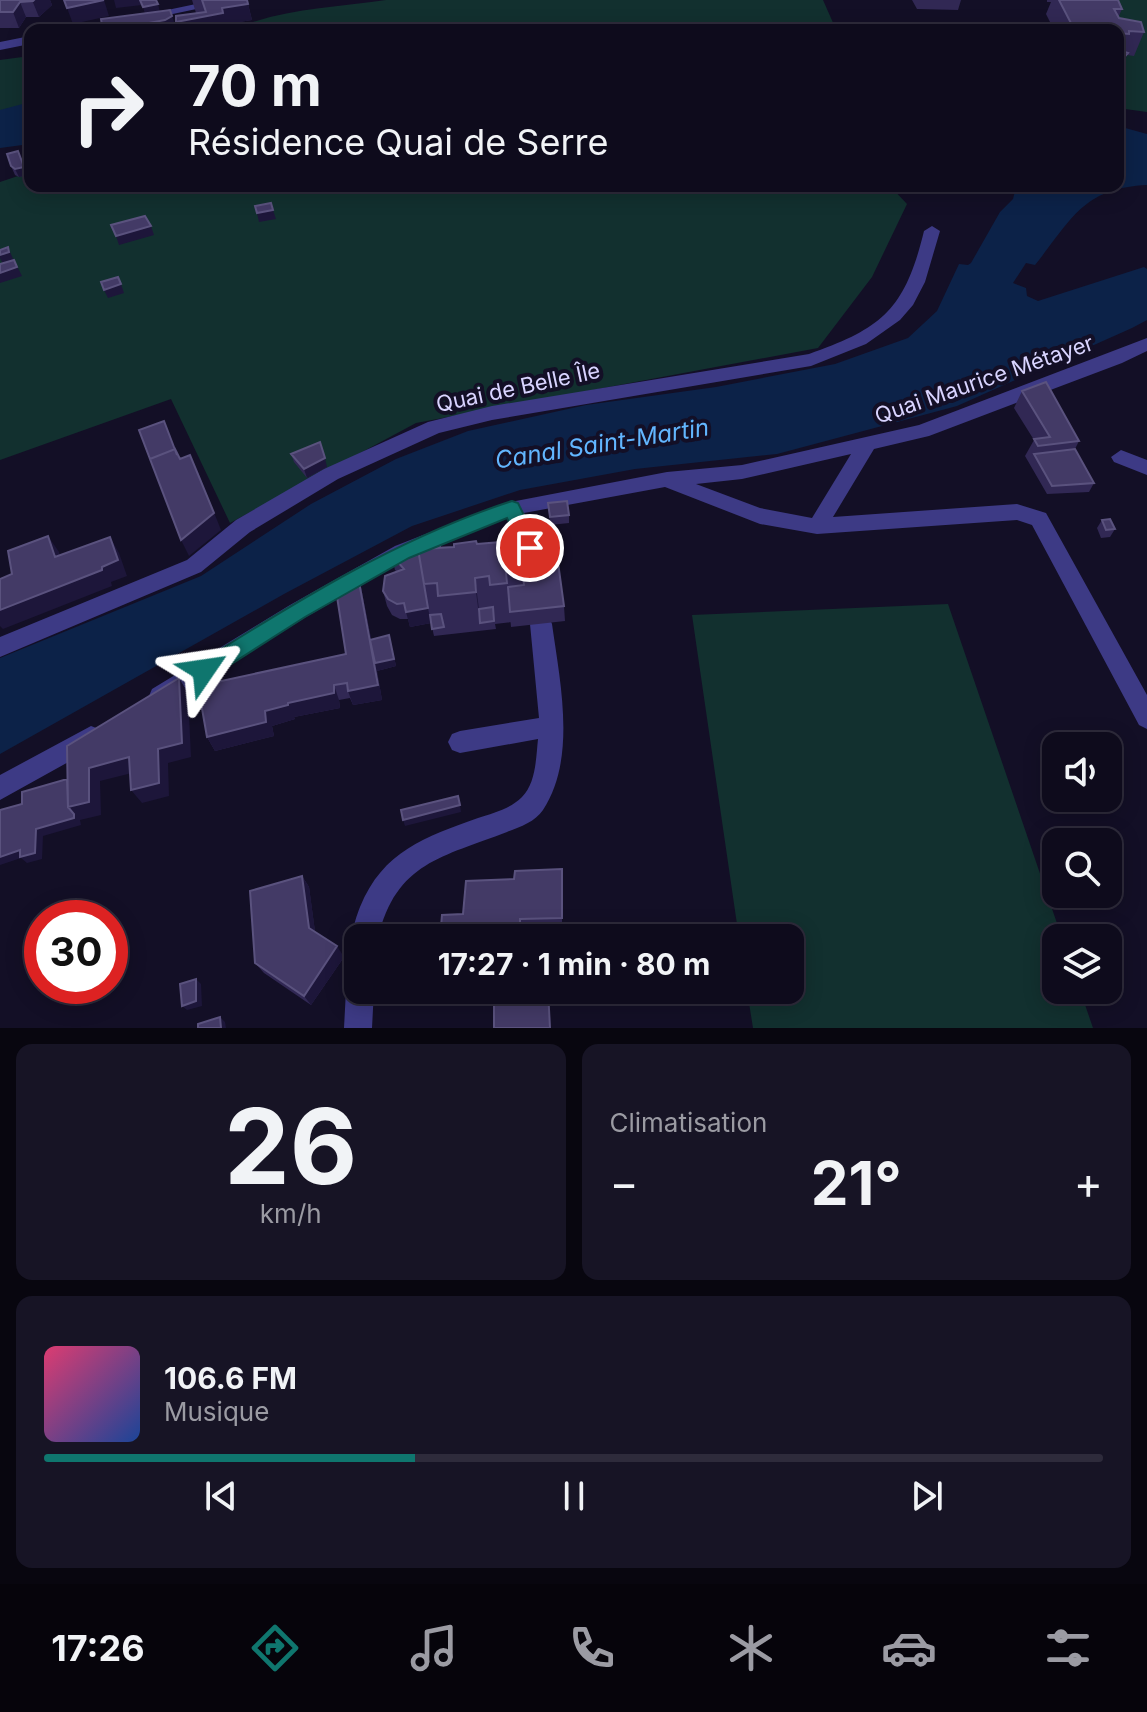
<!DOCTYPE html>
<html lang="fr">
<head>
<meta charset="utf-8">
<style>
	body { margin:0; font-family:Inter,sans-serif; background:#171425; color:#f1f3f6; height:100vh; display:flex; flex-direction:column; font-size:30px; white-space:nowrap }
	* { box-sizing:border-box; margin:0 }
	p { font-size:26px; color:#9b9ba3 }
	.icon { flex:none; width:44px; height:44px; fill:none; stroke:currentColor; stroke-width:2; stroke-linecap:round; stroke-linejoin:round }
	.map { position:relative; height:1028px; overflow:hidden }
	.details { display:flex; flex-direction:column; gap:16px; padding:16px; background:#08060f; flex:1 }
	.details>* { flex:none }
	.banner { position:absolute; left:24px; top:24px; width:1100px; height:168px; border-radius:16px; box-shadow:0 4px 20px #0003,0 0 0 2px #2e2b3b; background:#0e0b1c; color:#f1f3f6; overflow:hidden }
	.tools { position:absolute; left:1042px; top:732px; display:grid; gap:16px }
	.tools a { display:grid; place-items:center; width:80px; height:80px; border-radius:16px; background:#0e0b1c; box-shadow:0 4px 20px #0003,0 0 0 2px #2e2b3b; font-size:40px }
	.speed { position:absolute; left:24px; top:900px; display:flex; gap:16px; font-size:40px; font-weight:700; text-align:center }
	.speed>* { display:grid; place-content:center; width:104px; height:104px; border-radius:50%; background:#0e0b1c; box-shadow:0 4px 20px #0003,0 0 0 2px #2e2b3b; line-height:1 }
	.speed .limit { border:12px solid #d22; background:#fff; color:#111 }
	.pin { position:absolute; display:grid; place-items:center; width:68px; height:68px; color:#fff; margin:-34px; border:4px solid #fff; border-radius:50%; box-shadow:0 2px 8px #0007 }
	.me { position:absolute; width:88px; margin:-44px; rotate:58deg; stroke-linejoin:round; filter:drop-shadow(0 0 6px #0008) }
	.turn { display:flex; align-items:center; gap:28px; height:168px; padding:0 32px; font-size:36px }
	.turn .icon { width:104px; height:104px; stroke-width:2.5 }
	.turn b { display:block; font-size:56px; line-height:68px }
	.big { font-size:60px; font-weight:700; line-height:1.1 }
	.details .card { flex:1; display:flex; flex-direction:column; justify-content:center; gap:12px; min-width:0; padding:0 28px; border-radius:16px; background:#171425 }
	.details .dial { align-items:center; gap:0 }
	.dial b { font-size:104px; line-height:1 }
	.song { display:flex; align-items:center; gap:24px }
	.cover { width:96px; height:96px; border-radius:12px; background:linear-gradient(135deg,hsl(340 70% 55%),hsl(220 70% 35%)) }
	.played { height:8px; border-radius:4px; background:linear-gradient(90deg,#0f766e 35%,#2e2b3b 35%) }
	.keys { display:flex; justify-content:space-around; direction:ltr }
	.heat { display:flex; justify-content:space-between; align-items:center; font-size:44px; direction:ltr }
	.details .tiles { flex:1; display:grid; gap:16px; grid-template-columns:1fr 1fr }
	.card:last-child { grid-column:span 2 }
	.trip { position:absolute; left:344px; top:924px; width:460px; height:80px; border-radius:16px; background:#0e0b1c; box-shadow:0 4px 20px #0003,0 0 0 2px #2e2b3b; font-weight:700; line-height:80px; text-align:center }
	.tabs { display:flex; height:128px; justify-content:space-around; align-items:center; background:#06040b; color:#9b9ba3 }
	.tabs .icon { width:56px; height:56px }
	.tabs .current { color:#0f766e }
	.tabs b { font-size:36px; color:#f1f3f6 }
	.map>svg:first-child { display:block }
	.green { fill:#12302f }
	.water { fill:#0c2248 }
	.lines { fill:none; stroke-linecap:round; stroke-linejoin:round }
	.minor { fill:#3d3a85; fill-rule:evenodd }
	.wall { fill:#312854 }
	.shaded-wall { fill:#1d163a }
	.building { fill:#433a66; stroke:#5a527e; stroke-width:2 }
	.route { fill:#0f766e; stroke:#0a4d48; stroke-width:2 }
	.labels { text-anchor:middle; stroke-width:8; stroke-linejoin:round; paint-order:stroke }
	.street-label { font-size:22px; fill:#d9d4ff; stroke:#130f26 }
	.water-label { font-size:24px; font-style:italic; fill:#62b6ff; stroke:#130f26 }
</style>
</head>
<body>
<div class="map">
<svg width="1147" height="1028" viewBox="0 0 1147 1028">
	<rect width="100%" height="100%" fill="#130f26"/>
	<!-- green -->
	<path class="green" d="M386,0H823L834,25L875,30H232C282,8 333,8 386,0Z
		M1109,0H1147V112L1118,108L1119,54L1133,55L1110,10Z
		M30,56V106L0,111V60Z
		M30,172V186H890L907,204L872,277L818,348L416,423L230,523L171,399L0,460V182Z
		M948,604L1062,938H1056V990H1080L1093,1028H753L747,990H790V938H739L692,615Z"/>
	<!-- water -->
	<path class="water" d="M30,102V144L0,148V110Z
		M1118,126L1147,134V185C1083,188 1072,219 1035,265L1026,263L1013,283L1026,288L1027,296L1038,301L1144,267L1147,269V320L1132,328L957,406L777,454L635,469L520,490L412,526L284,594L0,754V658L201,576L311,504L396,459L468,431L586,405L716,387L835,364L908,338L937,311L959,264L968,265L971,263L1000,212L1013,199L1015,191L1012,186H1118Z"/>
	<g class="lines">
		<!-- minor -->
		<path class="minor" d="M215,0H239L97,30H72Z
			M30,36V44L0,50V42Z
			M932,226L940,231L925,282L913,305L900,320L866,344L811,366L492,420L439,433L338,479L250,532L201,572L0,657V637L187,560L236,520L324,469L428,422L492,406L809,354C883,328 905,309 924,231Z
			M1147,338V351L1122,363L929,436L874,449L833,517L1017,504L1046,513L1147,695V729L1139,725L1032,525L1017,520L817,534L760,524L665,487L524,513C532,530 549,555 541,573L534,575L527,573L507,518L409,558L306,617L168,703L160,706L152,703L149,696L152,689L290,605L395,546L505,503L667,472L742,465L919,425ZM851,454L812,518L760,508L696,484L742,479Z
			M1121,450L1147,460V475L1114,462L1111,457Z
			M541,615L549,617L552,624C560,682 577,758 543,810C535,822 520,827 507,832C443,857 396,862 378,938H358V948L356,947C350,934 355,920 360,907C383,851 425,837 478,818C493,813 510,809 522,797C536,783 536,758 538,739L460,753L452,750L448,742L452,734L460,731L539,718L530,624L533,617Z
			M91,726L99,729L103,737L99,745L0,800V775Z
			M358,977V990H374L372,1028H344L346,990L350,980Z"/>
	</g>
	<!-- wall -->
	<path class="wall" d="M0,0H50L52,5L39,17H26L19,28H0Z
		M192,0H247L252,20L226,24L228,29L222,30H178L196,13Z
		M912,0H961L958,10L917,9Z
		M1047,0H1118L1122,9L1118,18L1144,32L1134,56L1127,55L1118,75V30H1054L1046,14L1051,2H1047Z
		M22,159L28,175L19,177L15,175L11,166Z
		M1022,391L1079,441L1075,449L1094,483L1089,492L1047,494L1025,456L1034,440L1014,408Z
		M291,454L327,467L307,478L294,462Z
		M548,503L569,515V523L550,525Z
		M1102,520L1115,529L1110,537L1101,538L1097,528Z
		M477,544L521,552L564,606L565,621L511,627L509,603L511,622L495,624L496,629L434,636L431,623L410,627L408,619H400L392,615L387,606L383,591L397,572L395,570L391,554Z
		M361,587L371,639L391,643L396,666L377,671L382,700L353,705L350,698L339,700L340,708L294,717L295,719L272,726L274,736L215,751L207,737L346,654Z
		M562,869V928L522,930L463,914L514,879Z
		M302,876L309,887L315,932L344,957L311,1005L264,973L255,963Z"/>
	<!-- shaded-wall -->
	<path class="shaded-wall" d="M32,0H50L52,5L39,17Z
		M104,0L109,16L73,24L67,8Z
		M114,0H140L142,5L116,8Z
		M20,2L26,17L19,28L13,12Z
		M158,4L160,12L145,14L143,7Z
		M248,4L252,20L226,24L222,8Z
		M223,13L228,29L178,30L176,22Z
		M172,16L177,30H111Z
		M1128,53L1118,75V64Z
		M18,151L28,175L19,177L15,169Z
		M273,210L276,219L259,222L257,213Z
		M151,226L154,235L119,245L116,236Z
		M8,247L14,261L3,264L0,258V255Z
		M14,260L22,276L0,283V273Z
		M121,284L124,293L108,298L104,290Z
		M325,458L327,467L307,478L304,469Z
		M198,472L221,530L189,556L181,540Z
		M48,536L59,552L65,573L55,557Z
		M110,537L119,553L127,576L111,582L112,586L3,629L0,626V610L102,567Z
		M357,571L361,587L376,663L389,635L396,666L377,671L382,700L353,705L348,691Z
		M475,578L480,617V623L476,592Z
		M428,608L431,623L410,627L406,612Z
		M179,678L188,693L191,757L168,763L169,796L142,803L131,790L158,749Z
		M334,685L339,700L340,708L294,717L295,719L272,726L274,736L215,751L207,737L265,711Z
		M129,757L140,771L100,781L101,815L80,820L81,825L43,836L42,859L27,863L21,858L0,865V857L36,829L68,807L89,768Z
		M460,805L461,812L405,826L403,820Z
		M302,876L309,887L316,938L309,928Z
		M337,946L344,957L311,1005L304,996Z
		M196,979L201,984L202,1006L187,1010L182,1006Z
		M220,1017L225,1022L226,1028H221Z"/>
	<!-- building -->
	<path class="building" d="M0,0H34L33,1L20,2L13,12H0Z
		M64,0H104L67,8Z
		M140,0H156L158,4L143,7Z
		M202,0H247L248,4L222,8L223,13L176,22V16L206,12Z
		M1059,0H1118L1122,9H1114L1119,18L1141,22L1144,32L1129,31V34L1118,33V30H1070L1073,27Z
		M170,10L172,16L165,20L111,30H79L102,25L101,19Z
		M1118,50L1128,53L1118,64Z
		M18,151L24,167L15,169L11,166L7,154Z
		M271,203L273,210L257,213L255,206Z
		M145,216L151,226L116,236L111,225Z
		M8,247L9,252L0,255V250Z
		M14,260L17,267L0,273V264Z
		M118,277L121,284L104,290L101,282Z
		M1046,382L1079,441L1038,446L1034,439L1050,437L1022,391Z
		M164,421L177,455L175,449L150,459L139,430Z
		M320,442L325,458L304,469L291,454Z
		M175,449L180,459L190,455L214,513L181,540L150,459Z
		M1075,449L1094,483L1052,486L1034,454Z
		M567,501L569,515L550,517L548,503Z
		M1110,519L1115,529L1106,530L1102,520Z
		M437,532L440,548L418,549L428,608L406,612L404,603L397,604L388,599L383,591L385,576L404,569L391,554Z
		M520,532L522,561L505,563L507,583L490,585L489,576L475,578L476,592L438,596L437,583L424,584L418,549L454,547V544L476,541L477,544L501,542V534Z
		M48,536L55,557L110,537L118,560L102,567V570L0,610V579L12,574L8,551Z
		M556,548L564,606L510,612L508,587L524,585L521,552Z
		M357,571L378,685L348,691L347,683L334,685V693L288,703V705L265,711L266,722L207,737L198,686L346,654L335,584Z
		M493,607L494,621L480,623L479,609Z
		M441,614L444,627L432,629L430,615Z
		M389,635L394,659L375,663L370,640Z
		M179,678L182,743L158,749L159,783L131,790L129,757L89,768V802L68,807L67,746Z
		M67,779L68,807L74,814V818L36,829L35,853L20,857V850L0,857V810L22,804V792Z
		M458,796L460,805L403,820L401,810Z
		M562,869V918L520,919V938H440L442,915L463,914L466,881L514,879L515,871Z
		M302,876L309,928L337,946L304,996L255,963L250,891Z
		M562,933H584L585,938H562Z
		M196,979V1001L182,1006L180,984Z
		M494,990H548L550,1028H494Z
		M220,1017L221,1028H198V1024Z"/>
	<!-- route -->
	<path class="route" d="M512,501L518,503L540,548L537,553H524L507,518L409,558L305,617L211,677L204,679L197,677L194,670L197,664C297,601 398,538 512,501Z"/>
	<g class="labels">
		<!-- street labels -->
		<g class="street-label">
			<text transform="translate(984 379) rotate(-19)" y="8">Quai Maurice Métayer</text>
			<text transform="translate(518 387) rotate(-12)" y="8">Quai de Belle Île</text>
		</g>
		<!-- water labels -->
		<g class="water-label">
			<text transform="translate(602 444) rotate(-9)" y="8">Canal Saint-Martin</text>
		</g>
	</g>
</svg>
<div class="tools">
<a><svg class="icon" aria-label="sound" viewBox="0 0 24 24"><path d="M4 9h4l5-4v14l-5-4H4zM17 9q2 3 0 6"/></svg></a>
<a><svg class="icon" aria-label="search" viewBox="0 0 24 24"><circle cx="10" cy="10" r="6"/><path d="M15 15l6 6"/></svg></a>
<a><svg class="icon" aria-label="layers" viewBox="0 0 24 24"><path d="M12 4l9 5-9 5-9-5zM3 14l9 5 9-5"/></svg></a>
</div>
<div class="speed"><div class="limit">30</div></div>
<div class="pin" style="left:530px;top:548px;background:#d93025"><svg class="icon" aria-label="arrive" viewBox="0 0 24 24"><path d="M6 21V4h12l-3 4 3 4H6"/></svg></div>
<svg class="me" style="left:204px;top:670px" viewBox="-20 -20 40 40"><path d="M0-17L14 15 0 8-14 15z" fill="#0f766e" stroke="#fff" stroke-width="4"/></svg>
<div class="trip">17:27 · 1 min · 80 m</div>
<div class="banner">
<div class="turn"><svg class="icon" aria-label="right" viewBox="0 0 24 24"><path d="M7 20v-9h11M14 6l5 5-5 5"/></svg><div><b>70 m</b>Résidence Quai de Serre</div></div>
</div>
</div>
<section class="details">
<div class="tiles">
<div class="card dial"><b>26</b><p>km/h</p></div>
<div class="card"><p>Climatisation</p>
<div class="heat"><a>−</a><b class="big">21°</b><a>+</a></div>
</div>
<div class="card">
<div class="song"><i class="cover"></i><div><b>106.6 FM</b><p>Musique</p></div></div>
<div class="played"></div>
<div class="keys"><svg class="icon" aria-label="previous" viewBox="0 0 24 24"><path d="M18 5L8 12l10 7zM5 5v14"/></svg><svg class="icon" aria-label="pause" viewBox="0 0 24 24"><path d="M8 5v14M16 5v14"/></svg><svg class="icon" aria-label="next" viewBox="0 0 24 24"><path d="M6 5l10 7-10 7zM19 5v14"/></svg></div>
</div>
</div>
</section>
<nav class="tabs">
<b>17:26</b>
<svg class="icon current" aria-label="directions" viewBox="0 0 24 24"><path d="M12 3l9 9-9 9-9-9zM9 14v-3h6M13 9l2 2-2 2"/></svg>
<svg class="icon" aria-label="music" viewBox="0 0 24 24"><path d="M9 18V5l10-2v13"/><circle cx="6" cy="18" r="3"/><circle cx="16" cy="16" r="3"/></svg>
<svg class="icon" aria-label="phone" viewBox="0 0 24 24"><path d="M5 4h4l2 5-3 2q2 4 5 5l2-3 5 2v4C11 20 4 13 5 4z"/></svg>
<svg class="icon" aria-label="climate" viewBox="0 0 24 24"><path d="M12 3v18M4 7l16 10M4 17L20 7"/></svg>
<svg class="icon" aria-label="car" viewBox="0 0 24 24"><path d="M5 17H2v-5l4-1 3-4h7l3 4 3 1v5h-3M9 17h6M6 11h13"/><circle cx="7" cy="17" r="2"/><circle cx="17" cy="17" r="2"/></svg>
<svg class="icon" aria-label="filters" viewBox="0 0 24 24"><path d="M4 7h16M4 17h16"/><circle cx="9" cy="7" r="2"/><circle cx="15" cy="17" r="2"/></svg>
</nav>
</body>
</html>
